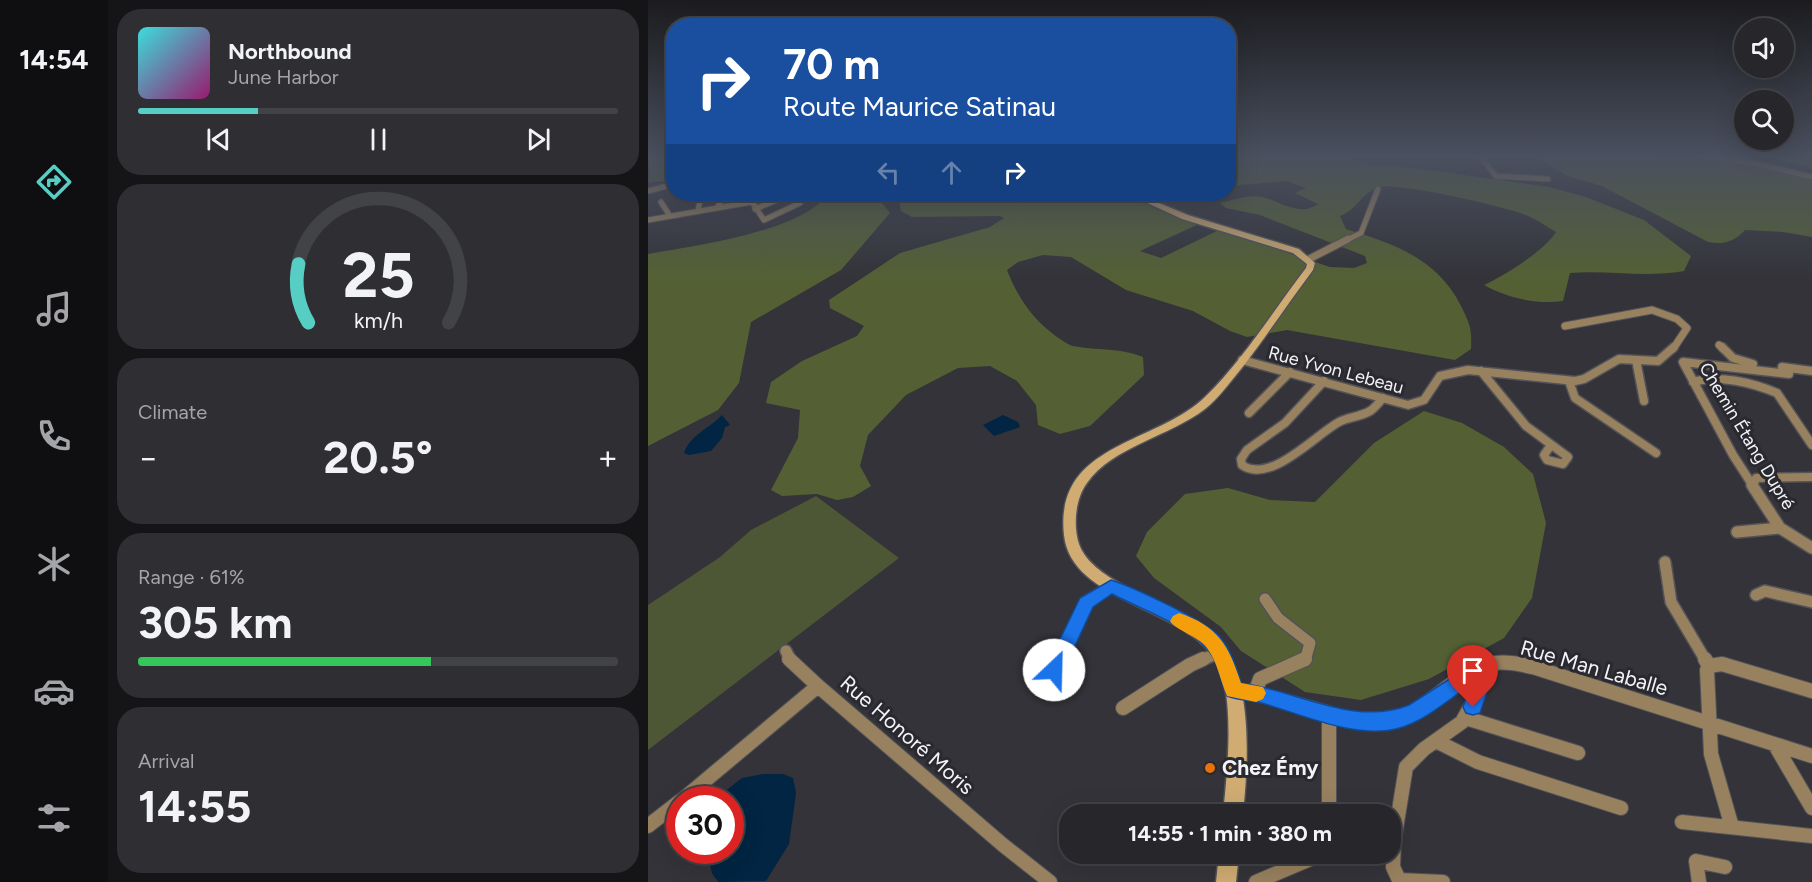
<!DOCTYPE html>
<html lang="en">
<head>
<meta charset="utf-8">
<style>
	body { margin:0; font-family:Figtree,sans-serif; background:#2e2e33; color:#f1f3f6; height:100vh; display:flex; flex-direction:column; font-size:22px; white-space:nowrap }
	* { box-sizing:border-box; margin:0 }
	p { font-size:20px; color:#a4a5a9 }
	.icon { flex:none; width:33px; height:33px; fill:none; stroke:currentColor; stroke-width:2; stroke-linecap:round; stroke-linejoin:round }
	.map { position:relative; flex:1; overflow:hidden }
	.drawer { display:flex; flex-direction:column; gap:9px; padding:9px; background:#151518; width:540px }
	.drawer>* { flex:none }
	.hud { position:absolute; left:18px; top:18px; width:570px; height:183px; border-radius:24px; box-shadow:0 6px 24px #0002,0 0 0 2px #424347; background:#1a4fa0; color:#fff; overflow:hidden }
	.buttons { position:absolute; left:1086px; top:18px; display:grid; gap:12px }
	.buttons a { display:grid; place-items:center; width:60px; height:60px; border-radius:50%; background:#26262b; box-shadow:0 6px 24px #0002,0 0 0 2px #424347; font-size:30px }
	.speed { position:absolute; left:18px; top:786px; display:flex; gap:12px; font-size:30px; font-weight:700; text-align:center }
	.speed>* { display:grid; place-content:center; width:78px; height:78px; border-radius:50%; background:#26262b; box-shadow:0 6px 24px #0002,0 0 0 2px #424347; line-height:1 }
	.speed .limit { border:9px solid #d22; background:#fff; color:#111 }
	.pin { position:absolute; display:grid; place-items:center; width:51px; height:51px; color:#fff; margin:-62px -26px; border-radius:50% 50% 50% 0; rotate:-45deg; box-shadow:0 0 6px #0007 }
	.pin .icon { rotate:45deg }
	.me { position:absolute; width:66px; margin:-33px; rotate:24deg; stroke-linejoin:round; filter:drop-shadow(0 0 4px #0008) }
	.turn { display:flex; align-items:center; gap:21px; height:126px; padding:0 18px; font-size:27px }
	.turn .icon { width:78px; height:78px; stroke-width:2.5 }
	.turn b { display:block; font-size:42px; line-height:51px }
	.lanes { display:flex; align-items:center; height:57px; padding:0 18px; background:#0003; justify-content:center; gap:30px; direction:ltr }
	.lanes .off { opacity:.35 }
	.big { font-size:45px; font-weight:700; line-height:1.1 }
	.drawer .tile { flex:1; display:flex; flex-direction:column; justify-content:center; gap:9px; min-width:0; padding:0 21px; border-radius:24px; background:#2e2e33 }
	.drawer .dial { align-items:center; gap:0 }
	.dial svg { height:156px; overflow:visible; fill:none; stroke:#424347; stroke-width:7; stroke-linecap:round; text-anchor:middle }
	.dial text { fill:#f1f3f6; stroke:none }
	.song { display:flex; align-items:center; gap:18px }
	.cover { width:72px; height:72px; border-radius:9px; background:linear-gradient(135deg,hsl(180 70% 55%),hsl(320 70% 35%)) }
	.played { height:6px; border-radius:3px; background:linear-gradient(90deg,#56cec4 25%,#424347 25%) }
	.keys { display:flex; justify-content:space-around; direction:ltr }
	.heat { display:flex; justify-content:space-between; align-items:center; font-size:33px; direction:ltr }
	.charge { height:9px; border-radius:4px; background:linear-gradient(90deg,#34c759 61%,#424347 0) }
	.trip { position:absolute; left:411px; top:804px; width:342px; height:60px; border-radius:24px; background:#26262b; box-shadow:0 6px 24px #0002,0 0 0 2px #424347; font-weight:700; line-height:60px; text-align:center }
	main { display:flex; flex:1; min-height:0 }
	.tab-bar { display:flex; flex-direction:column; width:108px; justify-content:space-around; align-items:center; background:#0f0f11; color:#a4a5a9 }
	.tab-bar .icon { width:42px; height:42px }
	.tab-bar .on { color:#56cec4 }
	.tab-bar b { font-size:27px; color:#f1f3f6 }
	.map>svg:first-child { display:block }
	.green { fill:#4d5635 }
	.forest { fill:#546034 }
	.water { fill:#012542 }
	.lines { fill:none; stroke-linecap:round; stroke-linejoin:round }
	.minor-far4-casing { stroke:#525258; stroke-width:7 }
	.minor-far3-casing { stroke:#525258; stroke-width:9 }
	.minor-far2-casing { stroke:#525258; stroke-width:11 }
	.minor-far1-casing { stroke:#525258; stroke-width:14 }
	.minor-casing { stroke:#525258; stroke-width:16 }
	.secondary-casing { stroke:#525258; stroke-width:3 }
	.minor-far4 { stroke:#98815e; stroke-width:5 }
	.minor-far3 { stroke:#98815e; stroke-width:7 }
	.minor-far2 { stroke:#98815e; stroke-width:8 }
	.minor-far1 { stroke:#98815e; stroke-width:11 }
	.minor { stroke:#98815e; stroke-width:14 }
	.secondary { fill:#d0ac73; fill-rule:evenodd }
	.route { fill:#1a73e8; stroke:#114b97; stroke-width:1.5 }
	.slow { fill:#f59e0b }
	.food-dot { fill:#e8710a; stroke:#29292f; stroke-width:2 }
	.labels { text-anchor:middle; stroke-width:6; stroke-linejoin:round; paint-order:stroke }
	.street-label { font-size:18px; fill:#f3f4f8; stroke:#29292f }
	.near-street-label { font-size:21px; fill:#f3f4f8; stroke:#29292f }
	.near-poi-label { font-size:21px; font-weight:bold; fill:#f3f4f8; stroke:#29292f; text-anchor:start }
</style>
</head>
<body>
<main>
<nav class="tab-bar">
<b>14:54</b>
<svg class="icon on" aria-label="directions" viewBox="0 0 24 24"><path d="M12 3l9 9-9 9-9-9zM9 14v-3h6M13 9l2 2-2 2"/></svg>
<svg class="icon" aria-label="music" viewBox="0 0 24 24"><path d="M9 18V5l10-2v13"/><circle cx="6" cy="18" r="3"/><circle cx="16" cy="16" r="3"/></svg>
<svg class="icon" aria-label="phone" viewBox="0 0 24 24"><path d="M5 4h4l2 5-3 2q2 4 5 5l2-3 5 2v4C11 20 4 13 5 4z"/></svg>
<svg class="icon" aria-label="climate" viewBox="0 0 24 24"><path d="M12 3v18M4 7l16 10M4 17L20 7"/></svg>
<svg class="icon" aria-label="car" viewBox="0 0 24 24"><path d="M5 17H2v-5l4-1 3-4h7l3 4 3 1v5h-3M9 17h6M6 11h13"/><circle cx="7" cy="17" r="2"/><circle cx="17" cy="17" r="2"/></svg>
<svg class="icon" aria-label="filters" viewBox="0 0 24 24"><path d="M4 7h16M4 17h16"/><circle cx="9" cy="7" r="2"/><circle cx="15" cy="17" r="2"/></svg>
</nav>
<section class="drawer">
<div class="tile">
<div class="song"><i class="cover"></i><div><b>Northbound</b><p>June Harbor</p></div></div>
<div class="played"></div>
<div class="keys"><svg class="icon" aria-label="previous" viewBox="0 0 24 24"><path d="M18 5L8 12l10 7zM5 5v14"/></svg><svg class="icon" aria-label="pause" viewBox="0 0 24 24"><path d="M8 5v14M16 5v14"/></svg><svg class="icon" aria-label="next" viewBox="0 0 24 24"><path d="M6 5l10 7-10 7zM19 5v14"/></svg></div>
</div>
<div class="tile dial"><svg viewBox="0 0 100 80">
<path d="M14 69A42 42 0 1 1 86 69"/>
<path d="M14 69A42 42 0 0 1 9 39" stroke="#56cec4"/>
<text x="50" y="56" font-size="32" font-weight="700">25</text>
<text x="50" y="72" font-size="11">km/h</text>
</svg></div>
<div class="tile"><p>Climate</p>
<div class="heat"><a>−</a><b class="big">20.5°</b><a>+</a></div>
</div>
<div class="tile"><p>Range · 61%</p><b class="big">305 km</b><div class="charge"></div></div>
<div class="tile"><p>Arrival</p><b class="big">14:55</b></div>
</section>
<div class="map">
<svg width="1164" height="882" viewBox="0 0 1164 882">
	<rect width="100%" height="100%" fill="#333339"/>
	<!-- green -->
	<path class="green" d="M168,496L251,558L0,750V605L72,557L103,530Z"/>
	<!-- forest -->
	<path class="forest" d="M0,155H25V181L0,182L2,171Z
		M698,155L706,160L722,165L753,166L901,187L938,197L996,220L1043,256L1036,271C997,278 961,270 922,273L915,301C890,305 859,298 836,285C857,275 895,252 908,232C899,227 890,220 880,216C860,207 749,182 731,187C713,193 709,210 692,216L698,229C746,244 789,258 813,306C822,324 824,329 823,349L807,360L639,330L599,337L582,331L545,311L478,290L423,257L395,255L370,262L359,270C370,298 384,319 409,337C414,340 420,345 425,346C451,351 469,347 495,357L496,375L442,426L412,434L390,425L388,405L369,381L342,366L310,368L258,395L220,435L212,466L223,486L205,497L189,500L169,494L134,496L123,490L150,438L152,410L118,403L123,382L154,361L209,336L216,326L182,308L181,300L252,253L342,227L356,218L352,216L264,217L253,211L250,194H394L405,198L440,194H476L513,211L551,224L492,251L513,258L571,230L682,267L706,268L719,263L717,256L612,215L578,208L572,203C585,200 601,194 615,197C633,202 651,217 670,204L647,193L658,188L639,181L581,186V156Z
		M884,155H981L1015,159L1063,160L1130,169L1164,179V237L1135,232L1097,230C1086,242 1075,245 1060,242L954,186L920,176Z
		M1113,155H1164V168Z
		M180,194H227L242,213L193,270L103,322L91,383L70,410L0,446V254C45,246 153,232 180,194Z
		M776,411L814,423L856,447L885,474L898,523L884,598L856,638L781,679L713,700L657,692L593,651L573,627L506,578L488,556L499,532L537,494L580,488L622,500L667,502L726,443Z"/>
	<!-- water -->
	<path class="water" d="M74,415L82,425L77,427L74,438L63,451L41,455L36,453C42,435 62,428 74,415Z
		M355,415L370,422L372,427L346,436L335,425Z
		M115,774H135L145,778L148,793L141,844L118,881L71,882C61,873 61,863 64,851L82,850V800L67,799L94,778Z"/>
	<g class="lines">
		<defs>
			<path id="minor-far4" d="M831,155L848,176L900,179
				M1051,155L1105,163L1164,177
				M0,191L26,184
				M13,202L22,216
				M104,202L116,220L152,203
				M69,208L77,194
				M107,209L143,194
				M50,211L53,194
				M0,220L104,202L124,194
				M697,241L713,233L730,189"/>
			<path id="minor-far3" d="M661,259L700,239
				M917,326L1004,310L1029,319L1039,328L1025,349
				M1071,345L1075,349"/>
			<path id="minor-far2" d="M1074,347L1085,358L1105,364
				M594,360L760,405L776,400L792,376L820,370L927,381L936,379L971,359L1010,361L1026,347
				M988,360L996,401
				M1134,367L1164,371
				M833,371L878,426L920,457L915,464L899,460L896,455L903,445
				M676,381L637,423L599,450L593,459L594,465C622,485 667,435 691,422C700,417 712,417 722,411C727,408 731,402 735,398
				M921,381L927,398L1008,453
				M1045,382C1071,374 1105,383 1129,393L1164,445
				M601,413L642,372
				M1105,486L1085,455L1035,362L1141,374
				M1105,486L1108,478L1164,477"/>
			<path id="minor-far1" d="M1104,485L1132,528L1164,548
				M1089,532L1132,528
				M1017,562L1023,602L1058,661
				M1108,595L1117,591L1164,602
				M617,599L630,618L662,643L657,661
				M138,651L143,661
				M410,661L438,602L463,587
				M552,661L572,652"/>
			<path id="minor" d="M141,659L170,686
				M411,659L405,676L413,685
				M1057,659L1061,666
				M586,690C618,695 649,704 680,713C696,718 713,724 730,723C777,720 802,671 847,663C861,661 875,665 888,668L1164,756
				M607,693L612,679L657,659
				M475,708L542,665L555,659
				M681,714V814
				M818,718L930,753
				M790,742L830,762L973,808
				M1127,745L1164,808
				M34,800L170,686L355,845L402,882
				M1034,822L1164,836
				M0,826L32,801
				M1084,827L1063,754L1059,670L1061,666L1074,664L1164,691
				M742,841H746L745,867L751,880L795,882
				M746,841L758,767L776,749L814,722L829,695L833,678L831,668
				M608,882L674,854
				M1051,882L1048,861L1077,867"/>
			<path id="secondary" d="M480,194H489L540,215L651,249L667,263L665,270C641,302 618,337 593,369C582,382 571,398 557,409C522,436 464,447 439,483C427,499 425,526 431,544C437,562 457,575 473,584C503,600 538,611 564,633C607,669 600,764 595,814H575C579,775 588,695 568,661C538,607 423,603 416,535C406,443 507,445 557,397C596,359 625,311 658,268L659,264L645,253L534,219Z
				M571,854H591L588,882H568Z"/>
		</defs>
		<!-- minor-far4 casing -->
		<use href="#minor-far4" class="minor-far4-casing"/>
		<!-- minor-far3 casing -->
		<use href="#minor-far3" class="minor-far3-casing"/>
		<!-- minor-far2 casing -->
		<use href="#minor-far2" class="minor-far2-casing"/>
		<!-- minor-far1 casing -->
		<use href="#minor-far1" class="minor-far1-casing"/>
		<!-- minor casing -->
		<use href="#minor" class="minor-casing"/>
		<!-- secondary casing -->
		<use href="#secondary" class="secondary-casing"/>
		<!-- minor-far4 -->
		<use href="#minor-far4" class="minor-far4"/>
		<!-- minor-far3 -->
		<use href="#minor-far3" class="minor-far3"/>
		<!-- minor-far2 -->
		<use href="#minor-far2" class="minor-far2"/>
		<!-- minor-far1 -->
		<use href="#minor-far1" class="minor-far1"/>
		<!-- minor -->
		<use href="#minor" class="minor"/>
		<!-- secondary -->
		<use href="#secondary" class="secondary"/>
	</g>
	<!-- sky -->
	<linearGradient id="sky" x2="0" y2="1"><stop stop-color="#1c1c1f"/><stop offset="0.56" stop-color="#4a505f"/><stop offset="1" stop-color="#4a505f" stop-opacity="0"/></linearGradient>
	<rect width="1164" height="279" fill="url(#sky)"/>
	<!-- route -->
	<path class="route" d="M463,580C485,587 556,620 571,636C583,650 588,666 593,683C648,690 706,727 761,705L831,660L838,662L843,680L832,713L825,715L818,713L815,707L823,684C799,701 776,722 748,729C706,739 651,713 610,702C600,700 589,700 579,696C574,685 572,672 567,661C553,629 494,610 464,594L445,607L413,676L406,678L399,676L397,670L432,598Z"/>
	<!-- slow -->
	<path class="slow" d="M531,613C570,626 581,646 593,683L615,687L618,693L615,699L608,702L579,696C572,680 570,663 559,648C550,636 527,630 522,621L525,616Z"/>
	<!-- markers -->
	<circle class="food-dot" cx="562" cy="768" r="6"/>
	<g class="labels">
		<!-- street labels -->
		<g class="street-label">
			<text transform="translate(688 370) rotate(15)" y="6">Rue Yvon Lebeau</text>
			<text transform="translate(1099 436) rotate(59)" y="6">Chemin Étang Dupré</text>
		</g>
		<!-- near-street labels -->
		<g class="near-street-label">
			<text transform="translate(946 668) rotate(16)" y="7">Rue Man Laballe</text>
			<text transform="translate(259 735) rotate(41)" y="7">Rue Honoré Moris</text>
		</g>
		<!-- near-poi labels -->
		<g class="near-poi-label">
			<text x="574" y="775">Chez Émy</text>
		</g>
	</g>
</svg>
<div class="buttons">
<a><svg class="icon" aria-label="sound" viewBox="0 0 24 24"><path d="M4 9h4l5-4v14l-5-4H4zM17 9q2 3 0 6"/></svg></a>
<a><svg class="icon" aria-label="search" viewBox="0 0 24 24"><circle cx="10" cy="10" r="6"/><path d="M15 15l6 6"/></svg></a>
</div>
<div class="speed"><div class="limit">30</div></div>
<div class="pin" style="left:825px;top:707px;background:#d93025"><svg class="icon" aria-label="arrive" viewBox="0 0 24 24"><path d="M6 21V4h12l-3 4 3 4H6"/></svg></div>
<svg class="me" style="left:406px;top:670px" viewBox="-20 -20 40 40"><circle r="19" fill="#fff"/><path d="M0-13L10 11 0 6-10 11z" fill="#1a73e8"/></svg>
<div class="trip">14:55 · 1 min · 380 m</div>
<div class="hud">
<div class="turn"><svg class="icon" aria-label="right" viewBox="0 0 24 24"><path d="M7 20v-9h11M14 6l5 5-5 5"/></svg><div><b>70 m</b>Route Maurice Satinau</div></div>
<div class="lanes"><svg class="icon off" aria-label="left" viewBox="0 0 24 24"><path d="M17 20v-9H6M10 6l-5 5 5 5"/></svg><svg class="icon off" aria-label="ahead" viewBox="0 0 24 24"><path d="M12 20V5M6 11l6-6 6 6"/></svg><svg class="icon" aria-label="right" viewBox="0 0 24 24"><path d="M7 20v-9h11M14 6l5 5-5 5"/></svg></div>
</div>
</div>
</main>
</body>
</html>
